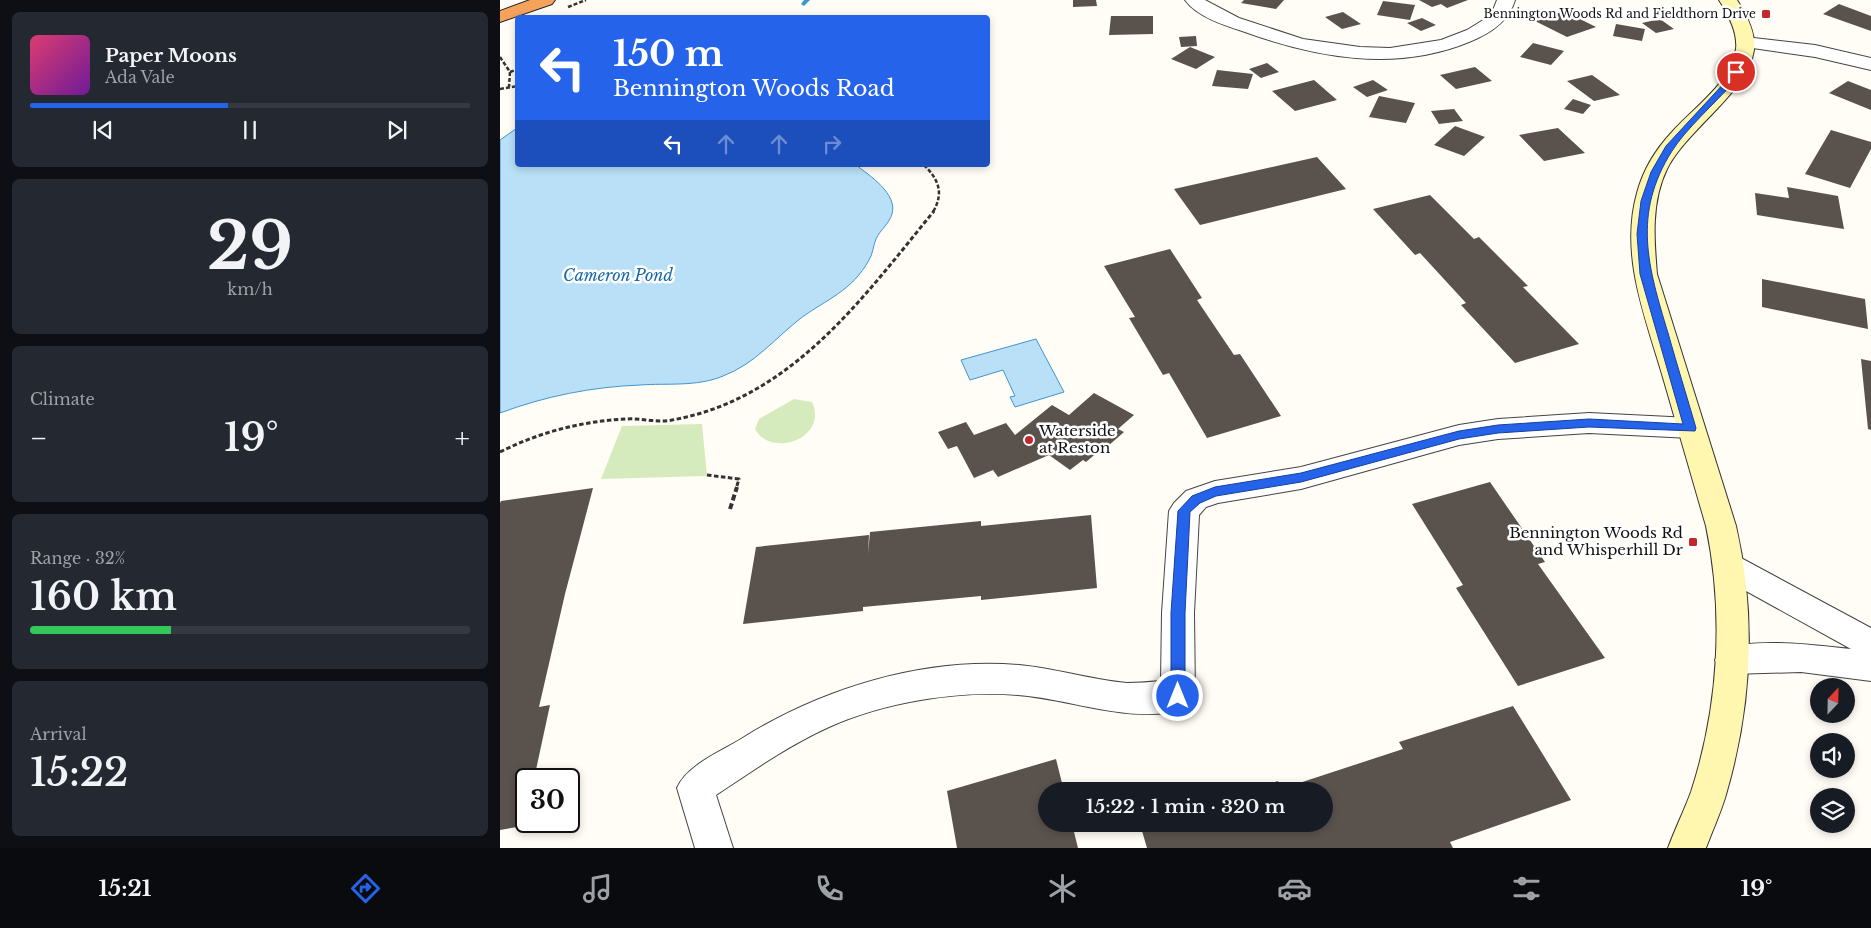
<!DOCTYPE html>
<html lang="en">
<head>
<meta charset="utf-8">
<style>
	body { margin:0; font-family:"Libre Baskerville",serif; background:#242831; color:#f1f3f6; height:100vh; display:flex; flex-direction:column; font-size:19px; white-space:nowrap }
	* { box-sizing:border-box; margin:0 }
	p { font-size:16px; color:#9ea1a6 }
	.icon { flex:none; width:28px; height:28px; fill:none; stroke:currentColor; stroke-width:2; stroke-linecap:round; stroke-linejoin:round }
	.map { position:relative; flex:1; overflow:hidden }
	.details { display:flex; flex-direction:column; gap:12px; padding:12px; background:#0d0f14; width:500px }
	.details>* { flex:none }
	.guide { position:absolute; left:15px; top:15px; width:475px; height:152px; border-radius:5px; box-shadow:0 2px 8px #0003; background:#2563eb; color:#fff; overflow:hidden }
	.needle { width:32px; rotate:22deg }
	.fabs { position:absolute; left:1310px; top:678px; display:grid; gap:10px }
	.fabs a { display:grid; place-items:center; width:45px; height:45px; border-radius:50%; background:#171b24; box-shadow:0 2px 8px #0003; font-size:25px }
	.speed { position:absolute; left:15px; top:768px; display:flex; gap:10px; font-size:25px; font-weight:700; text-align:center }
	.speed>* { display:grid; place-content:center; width:65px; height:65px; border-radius:50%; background:#171b24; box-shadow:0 2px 8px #0003; line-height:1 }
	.speed .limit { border:2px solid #111; border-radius:8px; background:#fff; color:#111 }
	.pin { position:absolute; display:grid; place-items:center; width:42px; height:42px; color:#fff; margin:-21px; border:2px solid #fff; border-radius:50%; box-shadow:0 1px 5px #0007 }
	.me { position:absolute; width:55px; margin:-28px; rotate:0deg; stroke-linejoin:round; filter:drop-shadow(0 0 4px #0008) }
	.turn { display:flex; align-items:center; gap:18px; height:105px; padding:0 15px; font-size:22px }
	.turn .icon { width:65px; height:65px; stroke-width:2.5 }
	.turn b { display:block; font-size:35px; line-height:42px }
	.lanes { display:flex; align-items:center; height:48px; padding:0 15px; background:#0003; justify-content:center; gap:25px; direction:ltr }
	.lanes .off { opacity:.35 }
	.big { font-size:38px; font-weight:600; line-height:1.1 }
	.details .card { flex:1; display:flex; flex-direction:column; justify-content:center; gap:8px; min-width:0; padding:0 18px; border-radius:8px; background:#242831 }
	.details .dial { align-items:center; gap:0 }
	.dial b { font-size:65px; line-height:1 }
	.song { display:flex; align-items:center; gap:15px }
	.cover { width:60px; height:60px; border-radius:8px; background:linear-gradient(135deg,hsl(340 70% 55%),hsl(280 70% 35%)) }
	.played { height:5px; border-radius:2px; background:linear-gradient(90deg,#2563eb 45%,#363941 45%) }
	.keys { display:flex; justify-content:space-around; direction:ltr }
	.heat { display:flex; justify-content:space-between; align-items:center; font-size:28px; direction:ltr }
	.charge { height:8px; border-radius:4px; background:linear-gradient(90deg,#34c759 32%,#363941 0) }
	.trip { position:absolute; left:538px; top:782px; width:295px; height:50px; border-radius:25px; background:#171b24; box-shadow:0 2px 8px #0003; font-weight:600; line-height:50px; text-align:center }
	.dock { display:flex; height:80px; justify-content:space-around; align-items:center; background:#090b0e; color:#9ea1a6 }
	.dock .icon { width:35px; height:35px }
	.dock .active { color:#2563eb }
	.dock b { font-size:22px; color:#f1f3f6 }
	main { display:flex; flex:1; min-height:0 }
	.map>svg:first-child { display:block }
	.green { fill:#d5ebbd }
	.water { fill:#b9e0f7; stroke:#3f96cf }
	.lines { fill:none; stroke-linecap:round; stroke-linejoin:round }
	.stream { fill:#3f96cf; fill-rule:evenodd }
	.building { fill:#5a524d }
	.street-casing { stroke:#444; stroke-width:2 }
	.secondary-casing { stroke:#333; stroke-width:2 }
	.highway-casing { stroke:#222; stroke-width:2 }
	.path-far2 { stroke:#333; stroke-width:2.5; stroke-dasharray:4 2; stroke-linecap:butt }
	.path-far1 { stroke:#333; stroke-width:3; stroke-dasharray:4.5 2.5; stroke-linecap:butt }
	.path { stroke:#333; stroke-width:4; stroke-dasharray:6 3; stroke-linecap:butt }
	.street { fill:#fff; fill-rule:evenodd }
	.secondary { fill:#fff6b0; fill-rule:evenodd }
	.highway { fill:#f5a25d; fill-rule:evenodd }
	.route { fill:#2563eb; stroke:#184099 }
	.poi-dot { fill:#c4262e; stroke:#fff; stroke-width:2 }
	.labels { text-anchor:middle; stroke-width:5; stroke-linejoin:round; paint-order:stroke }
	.far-poi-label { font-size:12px; fill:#111; stroke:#fff; text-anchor:end }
	.poi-label { font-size:15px; fill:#111; stroke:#fff; text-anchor:start }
	.water-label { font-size:16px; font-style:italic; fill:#1768a6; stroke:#fff }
</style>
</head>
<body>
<main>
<section class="details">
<div class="card">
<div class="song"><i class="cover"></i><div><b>Paper Moons</b><p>Ada Vale</p></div></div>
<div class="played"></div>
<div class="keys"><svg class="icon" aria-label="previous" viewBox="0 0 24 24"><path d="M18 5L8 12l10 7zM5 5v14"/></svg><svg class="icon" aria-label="pause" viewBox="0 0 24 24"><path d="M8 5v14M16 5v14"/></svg><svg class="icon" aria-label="next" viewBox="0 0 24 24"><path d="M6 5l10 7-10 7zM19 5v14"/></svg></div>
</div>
<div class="card dial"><b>29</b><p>km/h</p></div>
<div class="card"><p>Climate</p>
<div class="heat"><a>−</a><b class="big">19°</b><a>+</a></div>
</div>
<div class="card"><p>Range · 32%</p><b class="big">160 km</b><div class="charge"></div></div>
<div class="card"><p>Arrival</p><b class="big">15:22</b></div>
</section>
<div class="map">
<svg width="1371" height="848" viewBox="0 0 1371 848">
	<rect width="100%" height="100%" fill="#fffdf5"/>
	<!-- green -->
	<path class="green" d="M294,399L312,402C329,438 271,459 255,429L259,419Z
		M202,424L207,476L101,479L122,426Z"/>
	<!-- water -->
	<path class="water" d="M17,128L18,165H356C369,175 398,194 392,214C389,224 380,230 376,239C373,246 373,254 369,260C352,291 327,299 301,318C274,339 255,364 223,376C197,387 167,383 140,385C91,387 46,396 0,413V140Z
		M536,339L564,392L515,407L510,397L515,396L503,370L470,380L461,360Z"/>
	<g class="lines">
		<!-- stream -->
		<path class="stream" d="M304,0H310L304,6L301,4Z"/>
	</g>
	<!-- building -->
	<path class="building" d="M573,0H596L597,6L573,7Z
		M744,0H784L776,9L741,3Z
		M919,0H968L947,8L941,4L932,7Z
		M883,1L915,5L910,20L877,15Z
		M1339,4L1371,16V31L1323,14Z
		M1064,11L1096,27L1067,37L1035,21Z
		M843,12L861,24L842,29L825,17Z
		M611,16H653V34L609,35Z
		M922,18L936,25L921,31L907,23Z
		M1160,19L1174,29L1156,33L1142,23Z
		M1116,24L1145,29L1142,41L1113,36Z
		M696,36L697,46L681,47L679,37Z
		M1033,43L1064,51L1051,65L1020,57Z
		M690,47L715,57L696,69L671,59Z
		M767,63L779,72L761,78L749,69Z
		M975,67L992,81L956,89L940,75Z
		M717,70L753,74L748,89L712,86Z
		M1092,75L1120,95L1094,101L1067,81Z
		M814,80L837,100L795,111L772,91Z
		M873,80L888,90L867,97L853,87Z
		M1348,81L1371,90V110L1329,93Z
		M879,96L915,103L906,123L869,117Z
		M1073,99L1091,105L1083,114L1064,109Z
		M954,109L963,121L939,124L931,111Z
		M955,126L985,137L964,156L934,145Z
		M1058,128L1085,153L1044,161L1019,135Z
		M1331,130L1371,142V149L1350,188L1305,174Z
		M817,157L846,189L700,225L674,189Z
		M1287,187L1338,196L1344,229L1257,215L1255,193L1289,198Z
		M930,195L974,239L979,237L1028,286L1023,287L1079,344L1015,363L961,305L966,303L920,253L915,255L873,209Z
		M670,249L702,298L697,300L734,355L740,354L781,416L707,438L669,373L663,375L629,318L635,317L604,266Z
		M1262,279L1365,299L1368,329L1262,307Z
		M1361,359L1371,361V430L1368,429Z
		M594,393L634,415L618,429L624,432L608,446L606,445L586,462L583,460L570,470L549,455L498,477L493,470L474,478L457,446L448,449L438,432L466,422L474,435L506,423L515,435L552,405L569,415Z
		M990,482L1045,562L1038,564L1105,658L1018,686L956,588L963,585L912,504Z
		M93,488L65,594L39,707L50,705L34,779H26V811L23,826L0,830V503L1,501Z
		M591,515L597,588L481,600V596L363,607V611L243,624L256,547L369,535L368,554L370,532L481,521V526Z
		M1013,706L1071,800L950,842L953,848H647L640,824H824V791H745L778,781L781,789L903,749L899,742Z
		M556,759L564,791H546V824H572L578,848H457L447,791Z"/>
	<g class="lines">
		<defs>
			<path id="street" d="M685,0H705L739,18L803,39L860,47L890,48L941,40L967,30L988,17L993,10L997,0H1015C1009,22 989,34 969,42C896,72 817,58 745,32C726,26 697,17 685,0Z
				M1245,37L1315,45L1371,58V70L1315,57L1239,46L1236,42L1239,38Z
				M1089,413L1191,418L1201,421L1205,428L1201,435L1191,438L1089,433L998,439L959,445L801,489L718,503L706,507L699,515L694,613L695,696L690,707C636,727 573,699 518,695C459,690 384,702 329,727C289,745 252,771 216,795L233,848H195L177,788C187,765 220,752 241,739C322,688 424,657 519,665C555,668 591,680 627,683C638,683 650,682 661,681L662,613L669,511L674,503L686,491L715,481L801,467L959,425L998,419Z
				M1230,554L1241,558L1371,628V681L1301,672L1232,674L1220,670L1215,660L1220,650C1255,637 1314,645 1351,649L1219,576L1214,567L1219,558Z"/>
			<path id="secondary" d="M1219,0H1237C1246,14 1256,32 1254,50C1248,92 1187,129 1167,169C1151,202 1154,239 1157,274L1236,526C1256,614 1252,704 1227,791C1222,810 1213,829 1206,848H1168C1175,829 1184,811 1191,792C1219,706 1224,613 1206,526C1192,478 1178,429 1164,381C1147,321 1119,257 1137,193C1143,170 1156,149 1172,132C1193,108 1231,83 1236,49C1238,32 1228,14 1219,0Z"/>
			<path id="highway" d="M30,0H55L52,4L0,22V11Z"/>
		</defs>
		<!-- street casing -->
		<use href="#street" class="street-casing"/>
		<!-- secondary casing -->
		<use href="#secondary" class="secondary-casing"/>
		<!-- highway casing -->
		<use href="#highway" class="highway-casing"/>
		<!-- path-far2 -->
		<path class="path-far2" d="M68,7L86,0
			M0,57L10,72L9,87
			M10,72L18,69
			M0,89L18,86
			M424,165C439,180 444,193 433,212"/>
		<!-- path-far1 -->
		<path class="path-far1" d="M0,452C40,432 82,421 127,419C142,418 157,423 172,420C291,399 362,299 434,211
			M207,475L239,479L236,489"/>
		<!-- path -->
		<path class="path" d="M230,509L237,487"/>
		<!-- street -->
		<use href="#street" class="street"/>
		<!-- secondary -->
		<use href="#secondary" class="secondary"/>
		<!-- highway -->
		<use href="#highway" class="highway"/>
	</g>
	<!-- route -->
	<path class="route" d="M1233,71L1240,72L1233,83C1216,102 1185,130 1172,151C1132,214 1148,267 1168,333C1177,365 1187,397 1196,428L1195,431L1089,427L998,433L959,439L801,482L716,496L700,503L690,512L685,613V696L683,700L678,702L673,700L671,696V613L678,511L692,496L715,487L801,473L959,431L998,425L1089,419L1183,424L1140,274L1137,234L1141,201L1151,172L1166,146L1227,80Z"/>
	<!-- markers -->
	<g class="poi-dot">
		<rect x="1261" y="9" width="10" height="10" rx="2.5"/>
		<circle cx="529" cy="440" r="5"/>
		<rect x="1188" y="537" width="10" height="10" rx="2.5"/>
	</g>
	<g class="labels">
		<!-- far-poi labels -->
		<g class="far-poi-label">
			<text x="1256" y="18">Bennington Woods Rd and Fieldthorn Drive</text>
		</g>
		<!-- poi labels -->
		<g class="poi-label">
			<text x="539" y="436">Waterside<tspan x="539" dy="17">at Reston</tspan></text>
			<text x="1183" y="538" text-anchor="end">Bennington Woods Rd<tspan x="1183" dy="17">and Whisperhill Dr</tspan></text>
		</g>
		<!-- water labels -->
		<g class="water-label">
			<text x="118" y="281">Cameron Pond</text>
		</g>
	</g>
</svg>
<div class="fabs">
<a><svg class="needle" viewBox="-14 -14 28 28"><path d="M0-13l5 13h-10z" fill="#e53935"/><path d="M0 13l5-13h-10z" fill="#9ea1a6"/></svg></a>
<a><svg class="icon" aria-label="sound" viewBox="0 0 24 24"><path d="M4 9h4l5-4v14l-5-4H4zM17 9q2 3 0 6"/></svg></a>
<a><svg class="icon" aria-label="layers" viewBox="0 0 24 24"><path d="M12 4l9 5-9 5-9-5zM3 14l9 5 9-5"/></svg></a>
</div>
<div class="speed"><div class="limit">30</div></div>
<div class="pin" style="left:1236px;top:72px;background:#d93025"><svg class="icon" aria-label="arrive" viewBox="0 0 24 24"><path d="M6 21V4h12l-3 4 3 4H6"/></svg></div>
<svg class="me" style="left:678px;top:696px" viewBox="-20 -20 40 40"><circle r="17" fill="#2563eb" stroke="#fff" stroke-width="3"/><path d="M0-11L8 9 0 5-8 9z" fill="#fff"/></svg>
<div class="trip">15:22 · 1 min · 320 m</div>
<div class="guide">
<div class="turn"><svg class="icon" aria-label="left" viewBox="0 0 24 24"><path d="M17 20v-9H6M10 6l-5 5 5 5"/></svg><div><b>150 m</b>Bennington Woods Road</div></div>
<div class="lanes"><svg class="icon" aria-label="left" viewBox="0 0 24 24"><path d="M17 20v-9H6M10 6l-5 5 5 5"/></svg><svg class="icon off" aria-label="ahead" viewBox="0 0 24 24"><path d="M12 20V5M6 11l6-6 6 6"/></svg><svg class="icon off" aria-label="ahead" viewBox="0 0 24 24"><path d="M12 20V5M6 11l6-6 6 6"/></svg><svg class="icon off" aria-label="right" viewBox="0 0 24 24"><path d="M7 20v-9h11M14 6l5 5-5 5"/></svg></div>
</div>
</div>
</main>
<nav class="dock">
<b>15:21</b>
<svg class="icon active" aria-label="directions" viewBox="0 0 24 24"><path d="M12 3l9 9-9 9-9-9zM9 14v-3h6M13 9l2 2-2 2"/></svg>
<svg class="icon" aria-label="music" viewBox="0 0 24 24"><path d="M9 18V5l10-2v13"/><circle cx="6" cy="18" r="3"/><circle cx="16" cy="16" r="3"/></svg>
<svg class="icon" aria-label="phone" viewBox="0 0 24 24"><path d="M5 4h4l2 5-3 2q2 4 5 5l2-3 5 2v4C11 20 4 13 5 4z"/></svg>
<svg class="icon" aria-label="climate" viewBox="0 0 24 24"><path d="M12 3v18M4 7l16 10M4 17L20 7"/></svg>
<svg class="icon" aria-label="car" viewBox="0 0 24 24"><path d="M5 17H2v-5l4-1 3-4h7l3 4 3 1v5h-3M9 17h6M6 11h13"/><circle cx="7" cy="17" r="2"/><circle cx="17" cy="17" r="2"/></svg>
<svg class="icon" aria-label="filters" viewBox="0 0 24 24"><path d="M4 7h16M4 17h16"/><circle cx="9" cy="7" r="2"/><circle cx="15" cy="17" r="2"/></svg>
<b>19°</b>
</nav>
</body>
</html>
